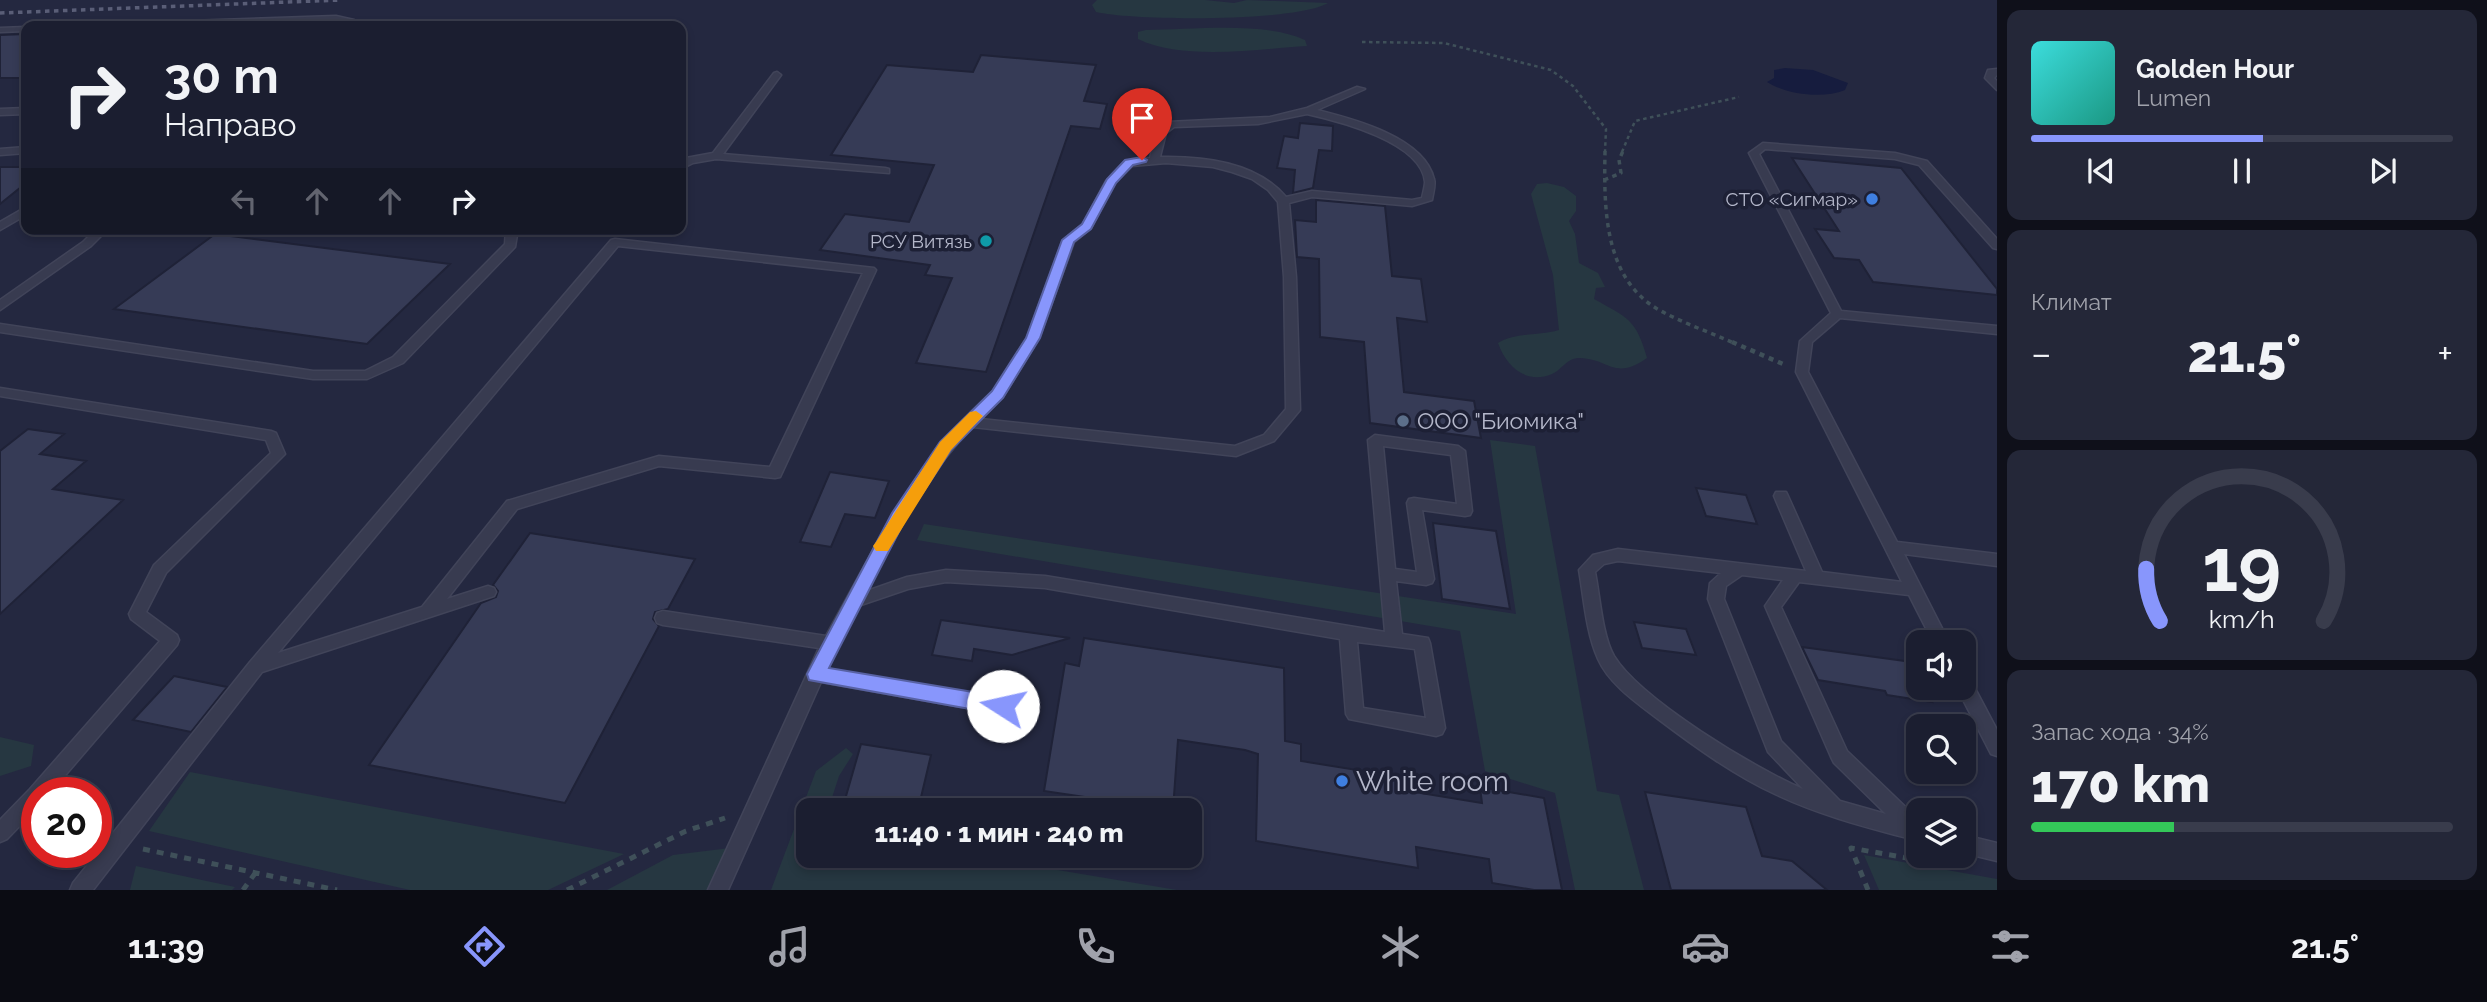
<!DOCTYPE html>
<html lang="ru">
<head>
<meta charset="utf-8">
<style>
	body { margin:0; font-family:Raleway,sans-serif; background:#242738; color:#f1f3f6; height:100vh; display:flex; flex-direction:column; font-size:26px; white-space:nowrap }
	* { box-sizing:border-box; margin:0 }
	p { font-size:23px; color:#a0a2ab }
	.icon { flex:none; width:38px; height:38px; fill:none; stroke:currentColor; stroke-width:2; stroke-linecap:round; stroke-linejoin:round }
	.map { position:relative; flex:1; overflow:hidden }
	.details { display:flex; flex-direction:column; gap:10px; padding:10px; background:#0f101a; width:490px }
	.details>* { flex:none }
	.banner { position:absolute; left:21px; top:21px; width:665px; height:214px; border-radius:14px; box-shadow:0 4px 10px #0003,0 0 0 2px #393c4c; background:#1b1e30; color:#f1f3f6; overflow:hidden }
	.tools { position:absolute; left:1906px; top:630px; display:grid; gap:14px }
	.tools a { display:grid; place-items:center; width:70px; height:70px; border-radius:14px; background:#1b1e30; box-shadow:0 4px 10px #0003,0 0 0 2px #393c4c; font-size:35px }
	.speed { position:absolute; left:21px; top:777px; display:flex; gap:14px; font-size:35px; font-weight:700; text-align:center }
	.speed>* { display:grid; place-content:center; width:91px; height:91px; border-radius:50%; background:#1b1e30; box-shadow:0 4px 10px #0003,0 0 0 2px #393c4c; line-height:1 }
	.speed .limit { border:10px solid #d22; background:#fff; color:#111 }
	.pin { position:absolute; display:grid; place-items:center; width:60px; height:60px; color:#fff; margin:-72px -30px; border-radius:50% 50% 50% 0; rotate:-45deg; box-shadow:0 0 7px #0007 }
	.pin .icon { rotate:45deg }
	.me { position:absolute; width:77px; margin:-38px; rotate:280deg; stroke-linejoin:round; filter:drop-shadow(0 0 5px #0008) }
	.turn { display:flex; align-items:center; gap:24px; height:147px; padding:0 28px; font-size:32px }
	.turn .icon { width:91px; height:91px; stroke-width:2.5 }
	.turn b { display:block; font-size:49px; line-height:60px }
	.lanes { display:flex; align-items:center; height:66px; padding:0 28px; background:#0003; justify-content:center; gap:35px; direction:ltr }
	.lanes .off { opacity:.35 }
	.big { font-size:52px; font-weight:800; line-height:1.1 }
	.details .widget { flex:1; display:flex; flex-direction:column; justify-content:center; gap:10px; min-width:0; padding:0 24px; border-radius:14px; background:#242738 }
	.details .dial { align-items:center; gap:0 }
	.dial svg { height:182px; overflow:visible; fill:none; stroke:#393c4c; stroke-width:7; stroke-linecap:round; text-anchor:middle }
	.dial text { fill:#f1f3f6; stroke:none }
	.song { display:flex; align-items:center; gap:21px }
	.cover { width:84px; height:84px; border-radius:10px; background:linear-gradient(135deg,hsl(180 70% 55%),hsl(170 70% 35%)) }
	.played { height:7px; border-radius:4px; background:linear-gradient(90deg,#8896fc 55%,#393c4c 55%) }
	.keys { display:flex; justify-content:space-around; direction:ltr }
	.heat { display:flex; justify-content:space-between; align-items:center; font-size:38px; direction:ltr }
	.charge { height:10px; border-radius:5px; background:linear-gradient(90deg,#34c759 34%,#393c4c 0) }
	.trip { position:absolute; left:796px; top:798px; width:406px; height:70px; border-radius:14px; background:#1b1e30; box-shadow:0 4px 10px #0003,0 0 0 2px #393c4c; font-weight:800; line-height:70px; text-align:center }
	.menu { display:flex; height:112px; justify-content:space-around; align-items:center; background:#0b0c13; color:#a0a2ab }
	.menu .icon { width:49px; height:49px }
	.menu .selected { color:#8896fc }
	.menu b { font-size:32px; color:#f1f3f6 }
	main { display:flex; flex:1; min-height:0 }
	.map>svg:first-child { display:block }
	.green { fill:#263741 }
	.water { fill:#161c3e }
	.building { fill:#363b56; stroke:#1f2237; stroke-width:2 }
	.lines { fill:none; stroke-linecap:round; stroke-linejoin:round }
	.service-casing { stroke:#414459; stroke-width:3 }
	.path-far3 { stroke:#3f5059; stroke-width:2.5; stroke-dasharray:3.5 3.5; stroke-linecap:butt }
	.path-far2 { stroke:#3f5059; stroke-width:3.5; stroke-dasharray:4.5 4.5; stroke-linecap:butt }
	.path-far1 { stroke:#3f5059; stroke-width:4.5; stroke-dasharray:5 5; stroke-linecap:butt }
	.path { stroke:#3f5059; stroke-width:5; stroke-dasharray:7 7; stroke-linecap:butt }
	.service { fill:#383b50; fill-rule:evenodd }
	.rail { stroke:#5a5e77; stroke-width:3.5; stroke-dasharray:4.5 4.5; stroke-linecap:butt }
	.route { fill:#8896fc; stroke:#5862a4; stroke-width:2 }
	.slow { fill:#f59e0b }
	.shop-dot { fill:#3f7fe0; stroke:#1d2035; stroke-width:2.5 }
	.culture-dot { fill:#0f9aa8; stroke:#1d2035; stroke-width:2.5 }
	.service-dot { fill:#5c6f8a; stroke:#1d2035; stroke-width:2.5 }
	.labels { text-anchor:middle; stroke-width:7; stroke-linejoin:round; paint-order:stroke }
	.far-poi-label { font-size:19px; fill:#b4b7ca; stroke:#1d2035; text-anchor:end }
	.poi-label { font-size:23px; fill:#b4b7ca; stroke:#1d2035; text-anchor:start }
	.near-poi-label { font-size:28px; fill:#b4b7ca; stroke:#1d2035; text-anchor:start }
</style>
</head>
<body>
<main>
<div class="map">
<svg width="1997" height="890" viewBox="0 0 1997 890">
	<rect width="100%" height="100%" fill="#242840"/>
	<!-- green -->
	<path class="green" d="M1097,0H1205L1234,3L1247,0L1328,3C1296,22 1135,21 1096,12L1092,5Z
		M1146,30C1193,30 1264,21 1305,40L1307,46C1258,49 1183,61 1138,39V32Z
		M1547,183L1564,187L1576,196V211L1569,221L1575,234L1579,263L1598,273L1605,287L1596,288L1594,299C1628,318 1636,319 1647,358C1614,381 1610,359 1580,358C1566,358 1563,369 1552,374C1526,385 1506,366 1498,343C1518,332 1538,336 1559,330L1553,275L1531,194L1537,184Z
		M1490,440L1535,446L1597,791L1619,795L1644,890H1575L1555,793L1485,771L1460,631L917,540L924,524L1516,614Z
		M0,737L34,745L31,766L0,776Z
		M846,748L853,754L839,776L828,810H808V856H975L1177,890H771L816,771Z
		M190,772L624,854L548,890H410L149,831Z
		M730,848L710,890H607L673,855Z
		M1864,855L1997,879V890H1879Z
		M136,866L235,887L232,890H130Z"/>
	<!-- water -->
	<path class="water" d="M1785,68L1813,70L1848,83L1845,90C1823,99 1788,95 1767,82L1774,78V70Z"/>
	<!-- building -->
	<path class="building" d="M26,34V78H0V35Z
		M981,55L1096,65L1084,101L1107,104L1100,129L1071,126L986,372L916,363L952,278L925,275L930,265L820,250L845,214L909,222L934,165L831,155L887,65L973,72Z
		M1300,123L1333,126L1332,151L1319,150L1313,188L1293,193L1295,170L1277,168L1284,136L1298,138Z
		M1792,158L1901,168L1997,289V295L1873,282L1859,260L1834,258L1815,229L1839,231Z
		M0,167H26V183L0,204Z
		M1316,200L1385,206L1392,276L1421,279L1427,322L1397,318L1404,392L1474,401L1481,438L1370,423L1364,342L1320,337L1319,259L1297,257L1295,220L1316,222Z
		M215,234L450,264L367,344L114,309Z
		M28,429L64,434L40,454L86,461L53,489L123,500L0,614V451Z
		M830,472L889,481L875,518L845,514L831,547L800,542Z
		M1696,488L1746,495L1757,524L1706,516Z
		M1433,523L1496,531L1510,609L1442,599Z
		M530,533L695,559L668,609L655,612L653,619L659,626L565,803L369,765L481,603L496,597L498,591L493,585Z
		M941,620L1070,638L1012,655L974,649L972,661L932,655Z
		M1634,622L1686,629L1696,655L1642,648Z
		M1084,638L1284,668L1285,741L1301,744V761L1413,779L1414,792L1482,803L1480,787L1544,798L1562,890H1534L1492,883L1489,859L1416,847L1418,868L1256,841L1258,754L1245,750L1178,740L1173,810L1044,791L1065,663L1079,666Z
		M1802,647L1912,662L1918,674V688H1925L1932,702L1887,695L1885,691L1818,680Z
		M174,676L227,687L191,732L133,720Z
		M861,744L931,755L918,810H842Z
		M1645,792L1746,807L1762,856L1792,861L1827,890H1671Z"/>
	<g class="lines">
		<defs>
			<path id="service" d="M336,16L354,20L357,26H349L348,24L336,20L166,26H97L101,24Z
				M26,27V31L0,32V28Z
				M1997,69V75L1994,78L1997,81V90L1985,78L1988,70Z
				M777,72L781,75L723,154L885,168L889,169V173L716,159L693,163L681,169V162L686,158L713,153L774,73Z
				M1357,87L1365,89L1317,110C1353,119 1424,137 1434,179C1436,185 1433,193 1432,200L1412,206L1312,197L1289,203L1296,277L1300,410L1274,441L1236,456L973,427C926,473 897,534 867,591L907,577L946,570L1045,576L1385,632L1368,440L1375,435L1458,446L1465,451L1472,511L1470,515L1465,516L1422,510L1434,579L1432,583L1426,585L1396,581L1402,634L1428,638L1430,643L1445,728L1442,734L1436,736L1349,719L1346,714L1340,639L1045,588L946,582L908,589L858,606L827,669L1030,703L1036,706L1039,711L1036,716L1030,719L821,682L728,890H708L819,648L663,625L657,623L655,618L657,613L663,611L826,636L893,514L940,443L993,391L1027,338L1063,240L1083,224L1106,181L1125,161L1150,158L1156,132L1168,122L1270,117L1307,108ZM1307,114C1338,121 1422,142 1425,182C1425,186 1423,193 1422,198L1412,200L1312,191L1286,197C1257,162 1202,156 1160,157L1166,133L1174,127L1258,124ZM1166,163L1213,167L1232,172L1252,179L1268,190L1278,202L1284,277L1286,409L1264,435L1235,446L981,419L1003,397L1039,338L1074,242L1091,228L1115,182L1132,166ZM1383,446L1451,455L1457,504L1414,498L1409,499L1407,503L1417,572L1395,569ZM1357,642L1415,649L1426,718L1363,708Z
				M26,108V114L0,115V109Z
				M1763,143L1895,153L1927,161L1997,239V249L1993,248L1919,165L1895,159L1765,149L1759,154L1841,311L1997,326V334L1840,318L1812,342L1808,372L1897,542L1997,554V566L1904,554L1949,642H1933L1909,595L1799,582L1781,607L1847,751L1918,819V841C1870,828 1821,816 1775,794C1734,775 1695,747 1658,719C1637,703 1609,684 1598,659C1586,632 1584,599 1579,570L1593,555L1618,549L1806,571L1774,496L1776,492H1786L1788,496L1822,572L1902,582L1796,372L1800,341L1831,313L1749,153ZM1618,561L1721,573L1710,583L1708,599L1768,752L1803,789C1756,769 1640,699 1614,656C1602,635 1600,596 1595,572L1604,564ZM1742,575L1783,580L1765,606L1831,757L1834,763L1886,814L1840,801L1781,741L1724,599L1726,586Z
				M26,147V153L0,155V149Z
				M26,207V215L0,230V222Z
				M96,229H108L91,246L0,310V300L83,242Z
				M506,229H518L515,247L403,363L367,379H313L0,332V324L313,371H365L393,357L505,244Z
				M615,239L874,268L876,270L780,477L775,478L659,466L517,509L447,599L488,586L494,588L496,592L494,596L262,672L93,890H70L73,883L250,662L611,240ZM618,246L863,273L770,467L659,456L507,501L422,607L278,653Z
				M0,388L271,431L276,433L285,454L166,573L146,612L177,635L179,640L177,645L50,793H37V808L7,839L0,842V820L30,789L160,641L131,619L129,614L154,565L271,453L266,440L0,396Z
				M1964,677L1970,679L1997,730V756L1991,754L1957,688H1964Z
				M1964,835L1997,843V861L1964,853Z"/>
		</defs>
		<!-- service casing -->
		<use href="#service" class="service-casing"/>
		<!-- path-far3 -->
		<path class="path-far3" d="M1362,42L1444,43L1551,70L1573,86L1606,129L1605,152
			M1622,152L1635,121L1739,97"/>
		<!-- path-far2 -->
		<path class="path-far2" d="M1605,151C1604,207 1603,280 1661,311C1685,324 1712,333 1736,344
			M1604,180L1621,173L1619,160L1623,151"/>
		<!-- path-far1 -->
		<path class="path-far1" d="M1732,342L1783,364"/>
		<!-- path -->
		<path class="path" d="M143,849L337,890
			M243,890L256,872
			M567,890L686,831L725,818
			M1868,890L1851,848L1958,867"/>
		<!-- service -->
		<use href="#service" class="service"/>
		<!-- rail -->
		<path class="rail" d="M0,13L341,0"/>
	</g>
	<!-- route -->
	<path class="route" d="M1142,157L1147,160L1146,162L1133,165L1116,183L1091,229L1074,242L1040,338L1003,398L951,450L905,520L829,668L1003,697L1010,700L1013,706L1010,712L1003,715L809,680L807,674L892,513L940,442L992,391L1026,338L1062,240L1082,224L1107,179L1125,160Z"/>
	<!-- slow -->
	<path class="slow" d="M976,411L983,416L951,450L888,551H876L873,546L876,542L940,442L970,412Z"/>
	<!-- markers -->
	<g class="shop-dot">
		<circle cx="1872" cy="199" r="7"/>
		<circle cx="1342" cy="781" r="7"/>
	</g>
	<circle class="culture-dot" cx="986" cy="241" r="7"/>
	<circle class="service-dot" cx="1403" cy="421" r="7"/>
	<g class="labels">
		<!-- far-poi labels -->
		<g class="far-poi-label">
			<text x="1858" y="206">СТО «Сигмар»</text>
			<text x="972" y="248">РСУ Витязь</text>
		</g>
		<!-- poi labels -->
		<g class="poi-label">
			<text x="1417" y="429">ООО "Биомика"</text>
		</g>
		<!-- near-poi labels -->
		<g class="near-poi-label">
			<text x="1356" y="791">White room</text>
		</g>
	</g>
</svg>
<div class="tools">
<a><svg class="icon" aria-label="sound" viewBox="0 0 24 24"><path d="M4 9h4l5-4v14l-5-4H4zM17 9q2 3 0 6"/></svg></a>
<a><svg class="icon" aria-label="search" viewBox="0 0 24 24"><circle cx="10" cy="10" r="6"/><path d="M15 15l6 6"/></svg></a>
<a><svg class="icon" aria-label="layers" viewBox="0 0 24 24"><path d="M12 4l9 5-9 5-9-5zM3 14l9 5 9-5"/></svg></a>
</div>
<div class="speed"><div class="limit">20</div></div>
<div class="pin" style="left:1142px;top:160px;background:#d93025"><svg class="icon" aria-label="arrive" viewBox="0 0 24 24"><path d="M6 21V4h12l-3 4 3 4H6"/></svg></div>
<svg class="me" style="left:1003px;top:706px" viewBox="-20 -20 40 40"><circle r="19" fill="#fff"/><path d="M0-13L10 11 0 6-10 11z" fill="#8896fc"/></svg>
<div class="trip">11:40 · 1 мин · 240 m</div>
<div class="banner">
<div class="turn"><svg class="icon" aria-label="right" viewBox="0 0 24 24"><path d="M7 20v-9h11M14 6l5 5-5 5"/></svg><div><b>30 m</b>Направо</div></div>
<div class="lanes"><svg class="icon off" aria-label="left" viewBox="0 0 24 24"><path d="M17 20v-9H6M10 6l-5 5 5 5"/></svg><svg class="icon off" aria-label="ahead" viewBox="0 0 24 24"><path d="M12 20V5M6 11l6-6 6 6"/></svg><svg class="icon off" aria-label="ahead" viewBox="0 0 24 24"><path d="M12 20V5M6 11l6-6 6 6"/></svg><svg class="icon" aria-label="right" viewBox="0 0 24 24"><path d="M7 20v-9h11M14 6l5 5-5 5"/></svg></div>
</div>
</div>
<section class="details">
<div class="widget">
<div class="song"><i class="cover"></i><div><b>Golden Hour</b><p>Lumen</p></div></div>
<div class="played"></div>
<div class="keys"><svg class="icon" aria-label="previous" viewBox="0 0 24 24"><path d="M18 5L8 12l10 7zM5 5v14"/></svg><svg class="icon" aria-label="pause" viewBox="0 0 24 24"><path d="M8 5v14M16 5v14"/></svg><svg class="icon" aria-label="next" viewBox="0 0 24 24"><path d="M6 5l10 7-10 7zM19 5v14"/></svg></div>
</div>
<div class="widget"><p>Климат</p>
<div class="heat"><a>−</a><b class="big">21.5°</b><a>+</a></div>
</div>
<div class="widget dial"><svg viewBox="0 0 100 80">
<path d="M14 69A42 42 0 1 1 86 69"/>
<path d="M14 69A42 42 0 0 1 8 46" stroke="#8896fc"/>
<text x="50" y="56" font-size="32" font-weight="700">19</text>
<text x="50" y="72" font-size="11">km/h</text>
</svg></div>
<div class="widget"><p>Запас хода · 34%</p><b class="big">170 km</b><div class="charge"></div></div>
</section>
</main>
<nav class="menu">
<b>11:39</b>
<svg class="icon selected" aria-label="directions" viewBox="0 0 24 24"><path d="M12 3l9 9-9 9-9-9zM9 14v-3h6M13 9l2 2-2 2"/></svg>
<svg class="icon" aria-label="music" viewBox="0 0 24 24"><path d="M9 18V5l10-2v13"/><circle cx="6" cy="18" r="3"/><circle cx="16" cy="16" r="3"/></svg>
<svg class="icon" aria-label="phone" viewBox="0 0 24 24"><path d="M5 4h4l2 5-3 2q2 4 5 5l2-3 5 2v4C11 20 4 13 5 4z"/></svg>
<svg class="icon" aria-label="climate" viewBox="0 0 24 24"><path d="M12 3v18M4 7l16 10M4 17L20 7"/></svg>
<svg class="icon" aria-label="car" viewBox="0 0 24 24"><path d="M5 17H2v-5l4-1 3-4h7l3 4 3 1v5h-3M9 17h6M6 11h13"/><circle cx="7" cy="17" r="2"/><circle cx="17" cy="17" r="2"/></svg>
<svg class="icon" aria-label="filters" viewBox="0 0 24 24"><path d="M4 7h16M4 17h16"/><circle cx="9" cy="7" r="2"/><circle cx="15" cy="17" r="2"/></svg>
<b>21.5°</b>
</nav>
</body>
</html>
